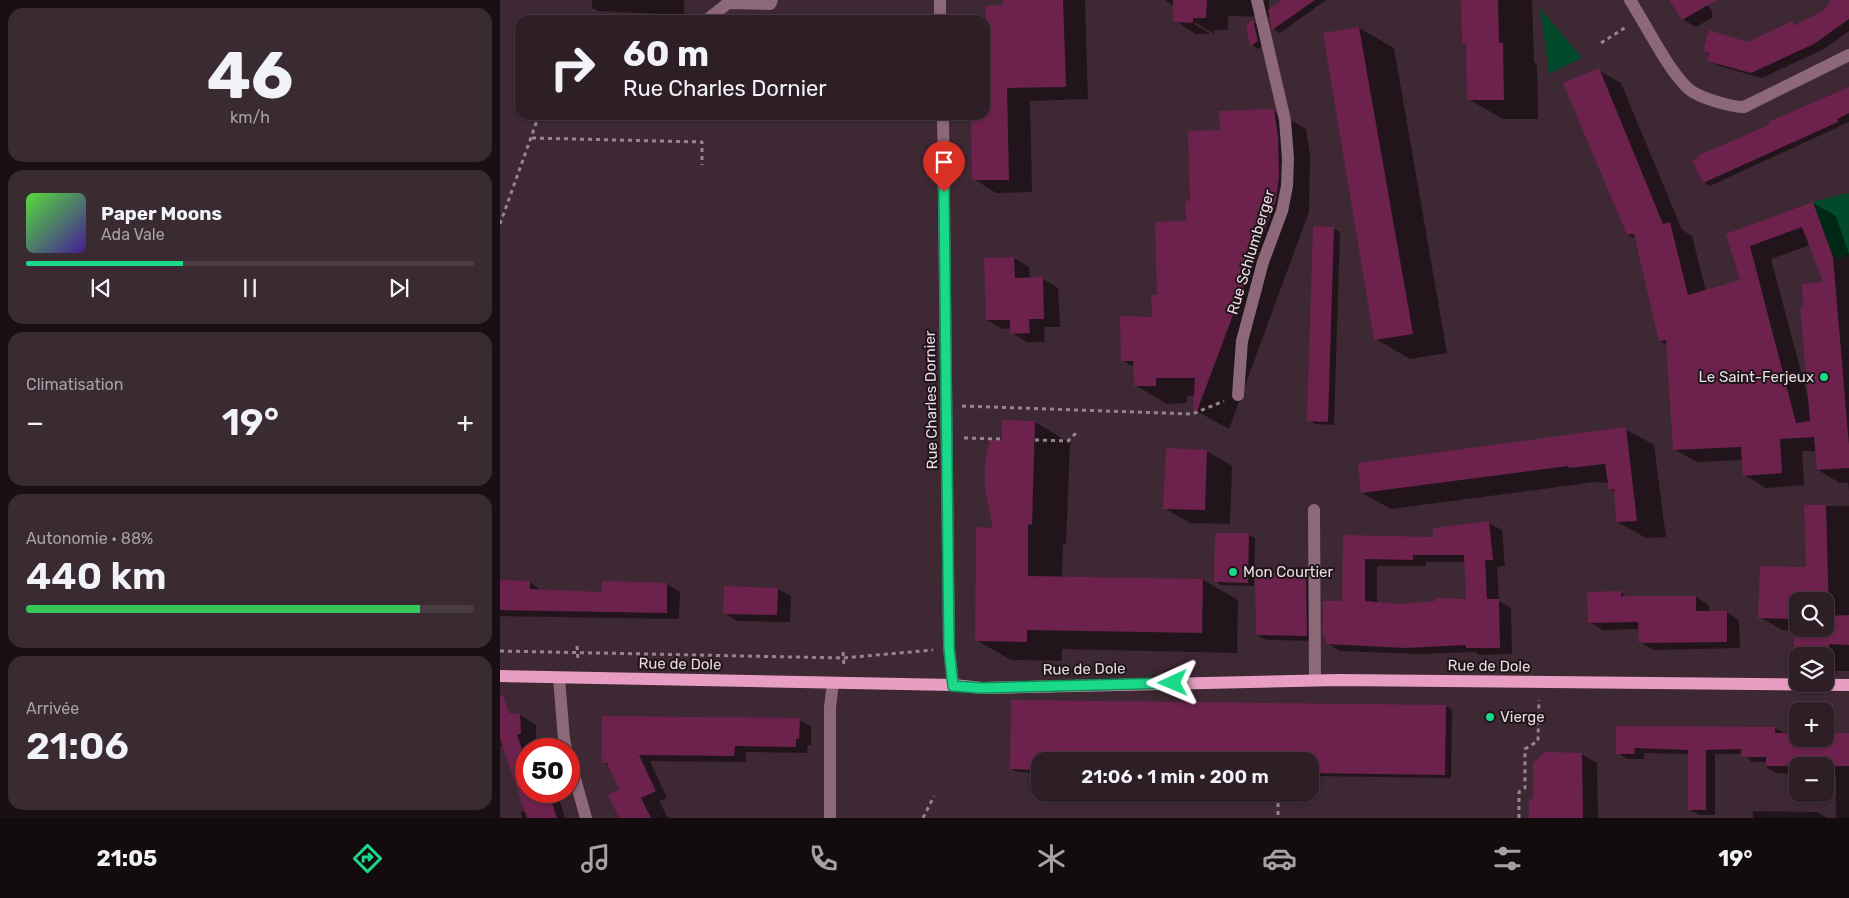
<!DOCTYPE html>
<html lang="fr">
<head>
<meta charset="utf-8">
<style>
	body { margin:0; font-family:Rubik,sans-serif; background:#3a2b32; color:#f1f3f6; height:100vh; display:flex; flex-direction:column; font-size:19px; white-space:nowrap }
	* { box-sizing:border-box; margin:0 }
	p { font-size:16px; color:#a7a2a7 }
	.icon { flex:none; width:28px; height:28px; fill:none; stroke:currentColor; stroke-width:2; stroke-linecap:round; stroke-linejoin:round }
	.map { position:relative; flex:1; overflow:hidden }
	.details { display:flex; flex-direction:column; gap:8px; padding:8px; background:#191015; width:500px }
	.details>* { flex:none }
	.guide { position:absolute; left:15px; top:15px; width:475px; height:105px; border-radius:15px; box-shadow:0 1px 4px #0004,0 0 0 1px #493c43; background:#2e1e26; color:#f1f3f6; overflow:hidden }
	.buttons { position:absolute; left:1289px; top:592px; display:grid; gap:10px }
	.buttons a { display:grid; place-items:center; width:45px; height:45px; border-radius:10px; background:#2e1e26; box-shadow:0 1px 4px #0004,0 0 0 1px #493c43; font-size:25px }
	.speed { position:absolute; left:15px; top:738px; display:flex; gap:10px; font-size:25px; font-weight:700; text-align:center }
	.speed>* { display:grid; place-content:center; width:65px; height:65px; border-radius:50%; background:#2e1e26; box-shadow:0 1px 4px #0004,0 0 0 1px #493c43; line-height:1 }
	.speed .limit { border:8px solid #d22; background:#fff; color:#111 }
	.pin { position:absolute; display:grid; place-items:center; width:42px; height:42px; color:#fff; margin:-51px -21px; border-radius:50% 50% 50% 0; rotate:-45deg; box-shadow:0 0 5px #0007 }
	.pin .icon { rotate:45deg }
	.me { position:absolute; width:55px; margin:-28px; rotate:269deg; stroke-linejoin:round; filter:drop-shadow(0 0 4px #0008) }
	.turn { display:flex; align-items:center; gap:18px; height:105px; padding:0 25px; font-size:22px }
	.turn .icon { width:65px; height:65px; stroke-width:2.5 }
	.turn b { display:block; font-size:35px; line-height:42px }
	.big { font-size:38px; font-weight:600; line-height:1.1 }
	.details .widget { flex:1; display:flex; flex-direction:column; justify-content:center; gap:8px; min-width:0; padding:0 18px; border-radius:15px; background:#3a2b32 }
	.details .dial { align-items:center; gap:0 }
	.dial b { font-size:65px; line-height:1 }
	.song { display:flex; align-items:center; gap:15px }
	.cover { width:60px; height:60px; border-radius:8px; background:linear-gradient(135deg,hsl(110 70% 55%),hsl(260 70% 35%)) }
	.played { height:5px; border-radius:2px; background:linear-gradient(90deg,#1ad988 35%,#493c43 35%) }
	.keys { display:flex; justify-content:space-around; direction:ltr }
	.heat { display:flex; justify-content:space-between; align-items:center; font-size:28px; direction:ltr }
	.charge { height:8px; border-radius:4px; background:linear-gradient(90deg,#34c759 88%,#493c43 0) }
	.trip { position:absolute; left:531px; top:752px; width:288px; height:50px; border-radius:15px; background:#2e1e26; box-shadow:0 1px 4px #0004,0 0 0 1px #493c43; font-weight:600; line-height:50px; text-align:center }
	.tabs { display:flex; height:80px; justify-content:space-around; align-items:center; background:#120c0f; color:#a7a2a7 }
	.tabs .icon { width:35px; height:35px }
	.tabs .selected { color:#1ad988 }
	.tabs b { font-size:22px; color:#f1f3f6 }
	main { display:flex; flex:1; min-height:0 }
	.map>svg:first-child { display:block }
	.green { fill:#03492b }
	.shadow { fill:#0007; fill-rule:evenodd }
	.building { fill:#6c224c; fill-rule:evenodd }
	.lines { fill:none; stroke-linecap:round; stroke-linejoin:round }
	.path { stroke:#97858e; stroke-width:3; stroke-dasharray:4 4; stroke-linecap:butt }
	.minor { stroke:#8c6879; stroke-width:12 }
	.major { stroke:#e89ec2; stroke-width:12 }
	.route-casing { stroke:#118d58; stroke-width:12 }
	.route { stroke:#1ad988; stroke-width:9 }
	.poi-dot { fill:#1ad988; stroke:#1f1519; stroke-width:2 }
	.labels { text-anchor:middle; stroke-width:4; stroke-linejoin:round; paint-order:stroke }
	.street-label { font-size:15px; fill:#e9dae1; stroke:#1f1519 }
	.poi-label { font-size:15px; fill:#e9dae1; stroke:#1f1519; text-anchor:start }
</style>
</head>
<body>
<main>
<section class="details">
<div class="widget dial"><b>46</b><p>km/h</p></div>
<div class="widget">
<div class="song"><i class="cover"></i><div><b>Paper Moons</b><p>Ada Vale</p></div></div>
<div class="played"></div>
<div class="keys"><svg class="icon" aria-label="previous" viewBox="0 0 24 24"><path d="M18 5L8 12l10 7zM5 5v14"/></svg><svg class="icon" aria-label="pause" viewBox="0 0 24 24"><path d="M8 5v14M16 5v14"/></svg><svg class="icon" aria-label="next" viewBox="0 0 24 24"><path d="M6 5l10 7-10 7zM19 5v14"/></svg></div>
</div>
<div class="widget"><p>Climatisation</p>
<div class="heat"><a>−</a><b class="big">19°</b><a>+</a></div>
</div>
<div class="widget"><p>Autonomie · 88%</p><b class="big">440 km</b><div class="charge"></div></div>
<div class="widget"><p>Arrivée</p><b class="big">21:06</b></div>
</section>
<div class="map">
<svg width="1349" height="818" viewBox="0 0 1349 818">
	<rect width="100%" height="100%" fill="#3e2833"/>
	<!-- green -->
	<path class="green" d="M1040,8L1082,58L1049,74Z
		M1349,193V255L1334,260L1312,202Z"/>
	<!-- shadow -->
	<path class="shadow" d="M92,0H184V15L98,11L92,8Z
		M504,0H585L588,99L530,101L532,192L496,193L474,179L472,115H485V20L469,19H487L504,7Z
		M665,0H769V11L784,0H826L780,33L774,30L771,17L728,16V30H714V34L695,22V25L711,34H696L675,21L674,6Z
		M962,0H1032L1034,62L1037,64L1038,119H1003L968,99L967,45L963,43Z
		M1169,0H1209L1207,4L1212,12V18L1196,27L1182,19Z
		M1333,0H1349V31L1324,49L1262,78L1219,66L1209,60L1211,54L1204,50L1248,43L1292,23L1297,25L1324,12Z
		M753,22L759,25L764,44L758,49L752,45L747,26Z
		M859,28L894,48L947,353L910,359L876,339Z
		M1098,70L1121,83L1182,230L1192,236L1206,291L1241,281L1228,235L1313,203L1336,216L1349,254V491L1348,482L1340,483L1318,470L1316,451H1302L1304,485L1266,488L1244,475L1243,460L1197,462L1174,449L1167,345L1160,341L1136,239L1128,235ZM1310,245L1325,283L1305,308L1308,398L1271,259Z
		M1349,88V122L1210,186L1204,182L1218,150Z
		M774,111L806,129L810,155L809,212L729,429L695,410V396H687V403L667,404L635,385L634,367L623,361L653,318L658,296L687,222L691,202L721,132Z
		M833,228L840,232L834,425L815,424L809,420Z
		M514,258L529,267L530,279H543L558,288L560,327H544L545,342H527L512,333V328L503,329L487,320Z
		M503,422H535L570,443L566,544H563L562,577L703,580L738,600L737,653L562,649V661L511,660L476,640L495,529Z
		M1125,429L1154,445L1166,537L1146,538L1117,522L1115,492L1110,489L1109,483L1095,482L891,509L862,493Z
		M707,451L732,466L730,524L690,523L664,508Z
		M1305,506H1349V671H1325V656H1298V660L1295,658V631L1282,630L1260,617L1308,568ZM1298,601H1325V629H1298Z
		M989,523L1002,530L1005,566L997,567L999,601L1011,608L1012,654L980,655L975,652L920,654L840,651L827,643L843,602L844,536L934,538ZM926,562H965L968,600L901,605L877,603V566H926Z
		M749,535L755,538L754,575H806L816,581V641L767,640L757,635V579H754V586L721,585L715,581Z
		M0,581L30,582L42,591L104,594V582L167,584L180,592L179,619L0,616Z
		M278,589L291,596L290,622L237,621L224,613Z
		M1121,593L1129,598L1196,597L1209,605V612H1226L1239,620L1240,648L1153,650L1140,642V629L1103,630L1089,622Z
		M512,701L946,706L952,710L951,778L810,776V761H540V773L518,772L511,769Z
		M0,715H20L36,725V749H26V791H57L65,818H22L21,812L26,811L4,746H0Z
		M299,720L311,726V745H308L307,753L246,752V762L150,761L167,798L159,801L168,818H121V790L110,766L103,762Z
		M1118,728H1275L1298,739H1325V734H1349V818H1336V774H1325V766H1298V774L1277,773L1267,768V762H1252L1243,754H1215V815H1199L1189,809V754L1144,753V759H1127L1118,753Z
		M1081,754L1097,763L1098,818H1030L1034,800Z
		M1253,811L1317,812L1327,818H1253Z"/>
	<!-- building -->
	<path class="building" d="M503,0H563L566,87L507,88L509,180H472L471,115H485L486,6L503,5Z
		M673,0H707L706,18H693V23L673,22Z
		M782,0H815L772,30L768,10Z
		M961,0H998L999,43H1003L1004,100H967L966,44L962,43Z
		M1169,0H1217L1182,20Z
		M1331,0H1349V19L1314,44L1251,73L1207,61L1210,53L1203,51L1209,30L1248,42L1292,21L1294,25L1323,11Z
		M753,20L758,41L750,46L746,26Z
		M859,27L913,334L874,340L823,33Z
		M1099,68L1163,224L1170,222L1188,295L1240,280L1226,234L1313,202L1333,257L1349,445V468L1317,470L1314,437L1280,439L1282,473L1243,476L1241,447L1173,450L1166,340L1159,341L1134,234L1127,235L1063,83ZM1302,227L1323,282L1302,284L1303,307H1300L1310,421L1296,423L1250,246Z
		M1349,87V113L1337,119L1338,122L1203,183L1192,161L1198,158L1197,156L1269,125L1268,122Z
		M774,109L778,136L779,176L776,200L697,411H693L695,378H656V386H634L633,361H621L620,316L652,317L651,295H657L655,222L686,221V201H690L688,131L720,130L719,111Z
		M813,226L834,227L828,422L807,421Z
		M514,257L515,278L543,277L544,319H529L530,333L510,334V320H486L484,258Z
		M502,420L535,421L532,525L528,524V576L703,579L702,633L527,630V642L475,641L476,527L493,528L485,488V462L490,440L502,441Z
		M1126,427L1137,521L1116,522L1114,489L1109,490L1105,464L1069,468L1068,466L861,493L858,463Z
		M666,448L707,450L705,510L663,509Z
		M1304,505H1326L1329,616L1349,615V645L1329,644L1330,659H1325V656H1298V659H1294V619L1258,618L1260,566L1306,567ZM1298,601H1325V629H1298Z
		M989,521L993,560H985L987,599H999L1000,648H966V645L906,648L826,644V637L823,636V601H842L843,535L933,537V528ZM913,555H964L966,599L935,598V601L901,604L865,601V559L913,560Z
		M715,533H749L748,583L714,582Z
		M755,573L806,574L807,636L756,635Z
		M0,580L30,581V589L102,592V581L167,583V613L0,610Z
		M224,586L278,588L277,615L223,614Z
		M1121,591V596H1196V611H1227V642L1139,643L1138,622L1088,623L1087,592Z
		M0,695H3L9,713L20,714L21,734H17L26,762V791H48L57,818H27L0,739Z
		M511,700L946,705L945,775L810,773V761H540V770L510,769Z
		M102,716L300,718L299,739H296V747L235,746L234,756L139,755L156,791L141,798L151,818H119L108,795L119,789L107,763H101Z
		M1116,726L1275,727V733H1298V739H1325V733H1349V766H1266V757H1241V749L1206,750V810H1188V750L1135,748L1134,754H1116Z
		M1045,752L1082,753L1083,818H1029V799H1033V763Z"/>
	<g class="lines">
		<!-- path -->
		<path class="path" d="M1101,43L1126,27
			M32,138L202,142V165
			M0,224L39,115
			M462,406L692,414L724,401
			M464,438L502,439
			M535,440L568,441L577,432
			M77,646L78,662
			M0,651L343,658L433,650
			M343,652L344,666
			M778,803V818
			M423,818L434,796
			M1019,818V792L1025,788V749L1038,741L1039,700"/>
		<!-- minor -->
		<path class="minor" d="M440,0V20
			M1130,0C1145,23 1170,74 1190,90C1200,98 1231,107 1244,107L1349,55
			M207,20L228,3L270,4L272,0
			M443,115L449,648L453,685
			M738,395L742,341L763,262L782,211L787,186L788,159L785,120L757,0
			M814,510L815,680
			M59,678L64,739L66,749
			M69,757L86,818
			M330,818V707L333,683"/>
		<!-- major -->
		<path class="major" d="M0,676L453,685L482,688L839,680L1349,685"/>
	</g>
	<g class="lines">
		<defs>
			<path id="route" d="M444,192L449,648L453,686L482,688L673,683"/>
		</defs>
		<!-- route casing -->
		<use href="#route" class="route-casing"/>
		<!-- route -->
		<use href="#route" class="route"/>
	</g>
	<!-- markers -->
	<g class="poi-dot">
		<circle cx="1324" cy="377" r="5"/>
		<circle cx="733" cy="572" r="5"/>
		<circle cx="990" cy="717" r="5"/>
	</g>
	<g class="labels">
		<!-- street labels -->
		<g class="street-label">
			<text transform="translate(751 252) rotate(-73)" y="5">Rue Schlumberger</text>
			<text transform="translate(431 400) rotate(-91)" y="5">Rue Charles Dornier</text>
			<text transform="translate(180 664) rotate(1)" y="5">Rue de Dole</text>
			<text transform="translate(989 666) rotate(1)" y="5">Rue de Dole</text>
			<text transform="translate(584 669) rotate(-1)" y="5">Rue de Dole</text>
		</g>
		<!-- poi labels -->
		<g class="poi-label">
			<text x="1314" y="382" text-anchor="end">Le Saint-Ferjeux</text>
			<text x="743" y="577">Mon Courtier</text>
			<text x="1000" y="722">Vierge</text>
		</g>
	</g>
</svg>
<div class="buttons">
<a><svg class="icon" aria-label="search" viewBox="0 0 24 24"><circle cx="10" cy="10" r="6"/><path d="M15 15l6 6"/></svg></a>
<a><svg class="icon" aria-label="layers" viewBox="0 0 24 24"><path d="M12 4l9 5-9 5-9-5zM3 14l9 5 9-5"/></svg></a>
<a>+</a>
<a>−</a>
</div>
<div class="speed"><div class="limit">50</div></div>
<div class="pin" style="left:444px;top:192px;background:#d93025"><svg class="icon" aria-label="arrive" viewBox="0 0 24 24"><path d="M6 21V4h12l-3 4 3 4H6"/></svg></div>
<svg class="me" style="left:673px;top:683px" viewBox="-20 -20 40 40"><path d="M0-17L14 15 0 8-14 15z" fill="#1ad988" stroke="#fff" stroke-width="4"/></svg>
<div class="trip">21:06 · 1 min · 200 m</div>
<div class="guide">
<div class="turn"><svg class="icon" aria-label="right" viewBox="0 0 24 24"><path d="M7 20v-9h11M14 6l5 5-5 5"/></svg><div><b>60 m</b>Rue Charles Dornier</div></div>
</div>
</div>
</main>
<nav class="tabs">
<b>21:05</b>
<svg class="icon selected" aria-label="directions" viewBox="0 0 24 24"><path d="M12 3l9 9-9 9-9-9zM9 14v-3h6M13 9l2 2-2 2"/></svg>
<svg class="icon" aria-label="music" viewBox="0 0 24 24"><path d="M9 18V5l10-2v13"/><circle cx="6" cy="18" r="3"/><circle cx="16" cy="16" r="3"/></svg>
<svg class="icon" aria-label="phone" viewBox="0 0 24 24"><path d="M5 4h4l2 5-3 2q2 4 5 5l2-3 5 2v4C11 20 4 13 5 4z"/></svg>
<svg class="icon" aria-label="climate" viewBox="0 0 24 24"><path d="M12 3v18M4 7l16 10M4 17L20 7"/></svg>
<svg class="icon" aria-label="car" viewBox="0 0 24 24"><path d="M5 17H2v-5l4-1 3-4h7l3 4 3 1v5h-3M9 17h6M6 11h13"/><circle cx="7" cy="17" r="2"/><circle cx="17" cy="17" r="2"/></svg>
<svg class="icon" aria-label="filters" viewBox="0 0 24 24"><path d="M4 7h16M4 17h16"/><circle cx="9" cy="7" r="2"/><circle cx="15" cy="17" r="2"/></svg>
<b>19°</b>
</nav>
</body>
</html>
